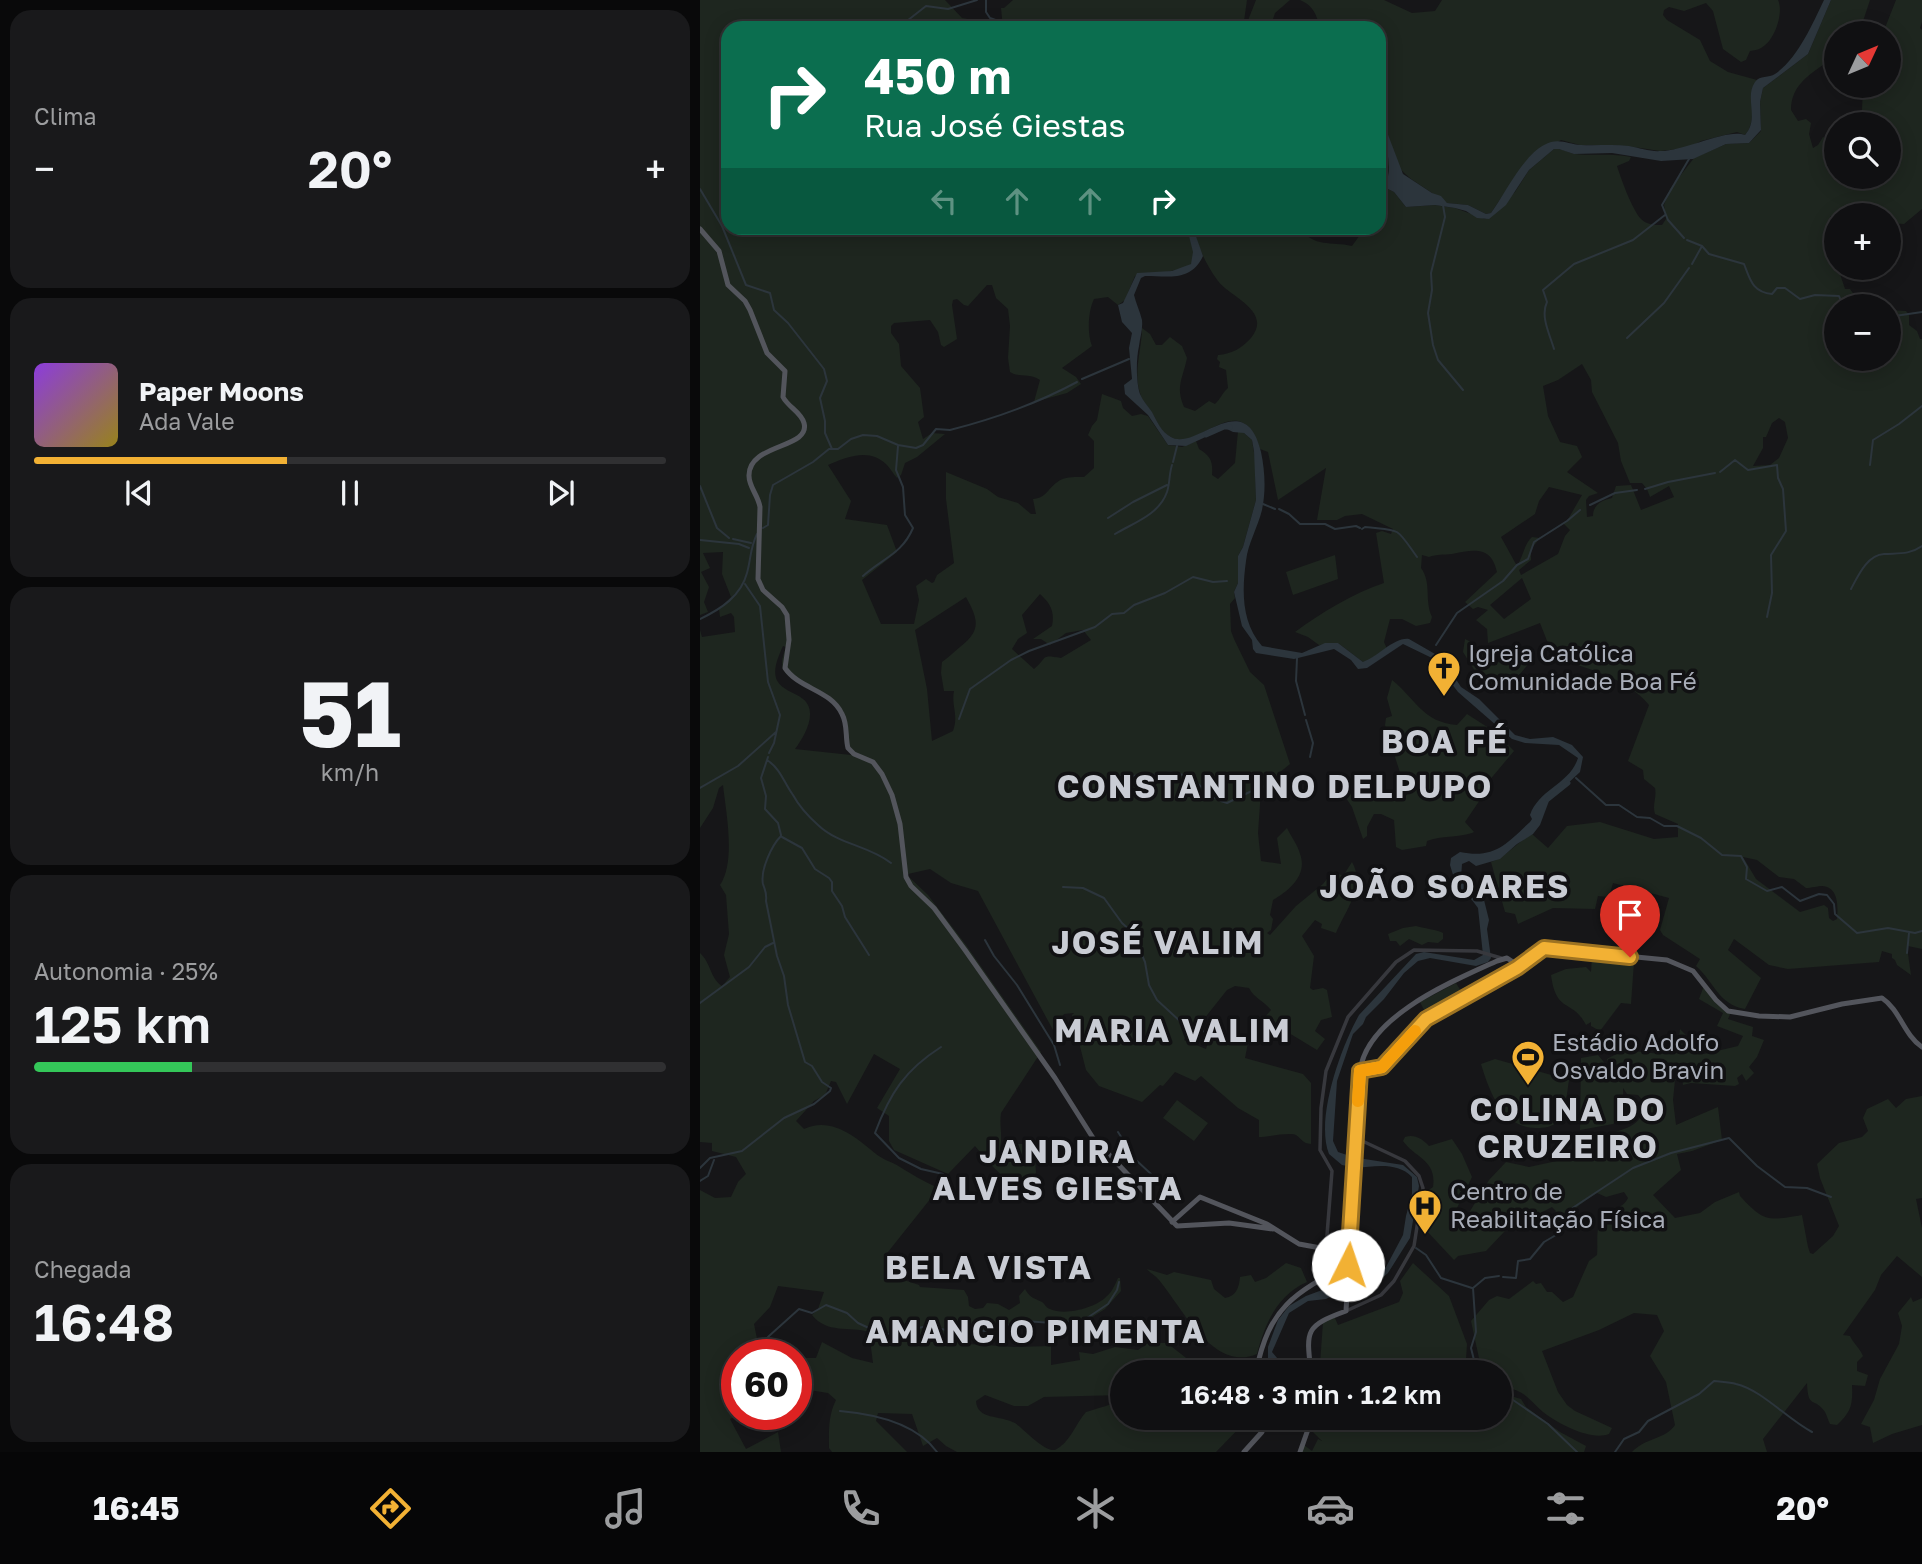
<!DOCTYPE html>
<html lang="pt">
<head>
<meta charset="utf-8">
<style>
	body { margin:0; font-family:"Golos Text",sans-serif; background:#19191b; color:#f1f3f6; height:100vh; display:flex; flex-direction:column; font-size:26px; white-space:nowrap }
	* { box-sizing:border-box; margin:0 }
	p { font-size:23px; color:#9c9d9f }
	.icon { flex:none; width:38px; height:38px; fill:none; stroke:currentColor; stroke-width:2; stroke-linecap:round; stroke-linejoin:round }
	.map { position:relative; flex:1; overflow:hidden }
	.sheet { display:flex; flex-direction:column; gap:10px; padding:10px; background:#09090a; width:700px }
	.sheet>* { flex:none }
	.hud { position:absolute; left:21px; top:21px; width:665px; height:214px; border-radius:21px; box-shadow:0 4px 18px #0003,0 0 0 2px #303032; background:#0b6e4f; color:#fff; overflow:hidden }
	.needle { width:46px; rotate:46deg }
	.buttons { position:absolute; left:1124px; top:21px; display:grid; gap:14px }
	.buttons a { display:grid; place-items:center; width:77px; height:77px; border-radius:50%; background:#101012; box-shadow:0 4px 18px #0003,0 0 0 2px #303032; font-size:35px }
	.speed { position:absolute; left:21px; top:1339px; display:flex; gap:14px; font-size:35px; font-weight:700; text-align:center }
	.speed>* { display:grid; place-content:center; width:91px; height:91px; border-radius:50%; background:#101012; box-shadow:0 4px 18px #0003,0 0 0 2px #303032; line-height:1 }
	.speed .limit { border:10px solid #d22; background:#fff; color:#111 }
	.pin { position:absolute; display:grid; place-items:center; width:60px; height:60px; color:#fff; margin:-72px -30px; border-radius:50% 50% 50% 0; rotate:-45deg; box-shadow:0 0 7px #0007 }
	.pin .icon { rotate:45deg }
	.me { position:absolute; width:77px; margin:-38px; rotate:4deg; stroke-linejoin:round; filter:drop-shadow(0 0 5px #0008) }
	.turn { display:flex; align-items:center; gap:24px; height:147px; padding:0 28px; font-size:32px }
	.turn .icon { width:91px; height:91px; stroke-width:2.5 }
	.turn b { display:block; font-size:49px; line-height:60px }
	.lanes { display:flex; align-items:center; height:66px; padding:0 28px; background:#0003; justify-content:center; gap:35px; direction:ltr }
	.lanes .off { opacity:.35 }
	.big { font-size:52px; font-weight:600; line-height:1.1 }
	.sheet .widget { flex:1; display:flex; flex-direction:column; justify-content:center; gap:10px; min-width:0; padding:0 24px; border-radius:21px; background:#19191b }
	.sheet .dial { align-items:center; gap:0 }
	.dial b { font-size:91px; line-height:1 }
	.song { display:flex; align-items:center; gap:21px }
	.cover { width:84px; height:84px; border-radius:10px; background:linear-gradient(135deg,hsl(270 70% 55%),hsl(50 70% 35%)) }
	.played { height:7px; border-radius:4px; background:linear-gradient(90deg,#f2b134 40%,#303032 40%) }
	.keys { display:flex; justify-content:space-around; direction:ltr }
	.heat { display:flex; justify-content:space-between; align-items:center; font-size:38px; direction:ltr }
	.charge { height:10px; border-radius:5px; background:linear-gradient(90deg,#34c759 25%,#303032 0) }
	.trip { position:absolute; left:410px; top:1360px; width:402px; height:70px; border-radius:35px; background:#101012; box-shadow:0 4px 18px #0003,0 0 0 2px #303032; font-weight:600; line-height:70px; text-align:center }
	.tab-bar { display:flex; height:112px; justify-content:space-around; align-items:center; background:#060607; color:#9c9d9f }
	.tab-bar .icon { width:49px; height:49px }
	.tab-bar .on { color:#f2b134 }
	.tab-bar b { font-size:32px; color:#f1f3f6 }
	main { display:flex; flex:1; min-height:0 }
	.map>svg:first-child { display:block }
	.green { fill:#1e261f; fill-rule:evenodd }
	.water { fill:#2c353c }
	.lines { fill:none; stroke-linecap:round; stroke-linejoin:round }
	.stream { stroke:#2c353c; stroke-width:2 }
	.river { stroke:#2c353c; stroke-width:5 }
	.minor { stroke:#37383d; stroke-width:3.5 }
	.major { stroke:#53555c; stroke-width:5 }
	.route-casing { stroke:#9d7322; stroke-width:18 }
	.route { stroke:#f2b134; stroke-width:12 }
	.slow { stroke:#f59e0b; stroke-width:12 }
	.labels { text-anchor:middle; stroke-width:7; stroke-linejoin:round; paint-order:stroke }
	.poi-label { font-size:24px; fill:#a8adb8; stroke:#111113; text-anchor:start }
	.district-label { font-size:32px; font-weight:bold; letter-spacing:2px; fill:#c9ccd4; stroke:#111113 }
</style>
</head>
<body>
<main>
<section class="sheet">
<div class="widget"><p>Clima</p>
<div class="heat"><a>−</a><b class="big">20°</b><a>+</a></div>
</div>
<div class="widget">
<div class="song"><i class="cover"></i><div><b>Paper Moons</b><p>Ada Vale</p></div></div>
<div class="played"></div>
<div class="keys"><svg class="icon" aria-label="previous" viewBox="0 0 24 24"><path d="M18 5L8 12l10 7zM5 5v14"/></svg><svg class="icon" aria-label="pause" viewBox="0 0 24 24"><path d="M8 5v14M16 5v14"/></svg><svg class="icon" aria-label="next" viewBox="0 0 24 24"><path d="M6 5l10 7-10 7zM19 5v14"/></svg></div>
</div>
<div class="widget dial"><b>51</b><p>km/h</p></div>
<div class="widget"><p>Autonomia · 25%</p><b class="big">125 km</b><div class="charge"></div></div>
<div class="widget"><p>Chegada</p><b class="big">16:48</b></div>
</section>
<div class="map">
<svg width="1222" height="1452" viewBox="0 0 1222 1452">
	<rect width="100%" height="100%" fill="#161618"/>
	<!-- green -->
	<path class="green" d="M0,0H245L262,18C275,19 284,26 297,28H28V228H487C489,237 496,251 493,261C489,272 446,274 435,276L425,300L418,305L408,297L394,299C388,311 387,334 392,346L362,368L376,377L381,384L367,393L334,402L340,380C330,373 319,378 310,372L308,358L310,326L308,309L296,298L292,285H287L268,306L264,305L257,299L253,300L252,305L257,339L244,347L241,345L238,332L230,320L194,323L191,326V333L199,344L201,366L220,388L224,417L218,422L223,439L232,433L245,434L217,457L205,463L201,475L197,478C193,474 191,469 187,465C170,447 146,457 128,465L151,501L145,519L187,525L197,552L162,580L181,624H214L219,600L216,586L226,579L232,583L234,582L237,575L254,563L246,499V472L287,489L298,497L318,503L331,514H336L333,499C346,498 347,490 356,483C364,476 374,477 384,477L394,468V441L388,435L392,426L397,420L402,394L421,401L423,408L432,416L441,414L448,416L468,445L482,447L496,441L499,449C511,456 513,462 512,475L518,479L535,463L538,431L544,433L552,440L555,458L556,500L543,547L538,556V583L534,592L535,598L530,604L531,631L534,639L550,672L564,685L590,764L579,773L577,787L561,790L558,833L561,861L581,864L577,838L587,828C591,837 598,845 600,854C608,875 589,891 573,900L570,915L573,919L571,930L567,933L570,935L596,906L623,884L633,871L643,876L652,862C666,886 645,911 636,933L621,928L622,924L615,920L602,936L614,956L610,988L613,990L623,988L627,990L632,1017L621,1020L615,1031L625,1039L617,1050L564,1018L571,1010C564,1001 554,998 549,988L535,986L527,990L496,1029L490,1028L484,1040L506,1049L511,1033L548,1043L545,1058L603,1074L611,1083V1144C602,1143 603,1140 596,1135C590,1132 567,1137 559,1137V1120L538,1108L501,1076L495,1081L475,1072L463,1086L460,1085L442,1102L399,1086L386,1070L372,1015L374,1013L364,1014L353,1030L278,891L251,883L230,869L208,874V876L228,895L266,945L341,1052L301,1113C299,1126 303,1134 300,1148L305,1154L312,1144H326L335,1157L336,1173C314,1199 290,1163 275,1146L248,1174L194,1150L189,1141V1116L177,1108L200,1069L174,1054L147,1104L136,1082L131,1081L125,1095L114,1101L96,1121L104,1129C131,1116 156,1137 176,1154C183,1160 193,1162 200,1167C213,1175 224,1182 239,1188L184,1257L189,1265L188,1282L207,1281L219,1285L220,1287L264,1290L268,1297L269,1306L275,1309L283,1308L287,1303L298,1304L309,1310L320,1303L319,1296L325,1289C330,1298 334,1298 342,1302C345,1304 346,1308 350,1309C365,1316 395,1308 406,1297C412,1292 415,1285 418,1278H420L421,1291L405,1309L383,1323L347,1324L342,1321L321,1323L296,1331L270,1329L261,1336L268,1344L315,1347L351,1346V1365L380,1360L379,1352L393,1354L415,1347L438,1350L448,1343H467L504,1372H422V1395L344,1397L328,1406H314L285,1395L276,1401C277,1420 300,1415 315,1423C324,1429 344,1452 355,1450C370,1443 376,1423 386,1412C398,1409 411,1403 422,1403V1418H549L516,1452H257L246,1446L237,1438L223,1446L212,1414L178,1413L176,1421L207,1452H132L129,1448C129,1431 128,1416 136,1400L128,1393L96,1388V1358H116L122,1342L152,1358L173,1363L169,1332C149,1326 127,1334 112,1315L118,1309L124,1292L78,1286L70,1307L54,1324L60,1354H37V1414H40L30,1419L46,1449L78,1432L81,1452H0V1190L15,1198L31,1197L38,1182L46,1174L36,1157L12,1151V1143L0,1142V953C11,963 10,978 22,986L30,977L24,955L29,934L26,895L20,885C36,861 26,813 23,785L19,788L13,808L0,828V630L2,637L35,632L34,617L31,613L20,617L19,609L31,597L22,574L23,552L3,553L10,568L1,572L9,587L4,602L8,612L0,615ZM340,594C350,603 355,611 352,626L333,639H341L350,645L366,633L383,630L391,640L361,658C339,654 348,658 334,669L312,649L318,639L327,633L322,615ZM266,597C278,619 282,630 260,647C254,652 249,657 242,662L241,673L244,691H254C251,707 259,714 253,731L232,741L227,689L215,630ZM83,646L86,647C84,654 80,662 83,669C89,684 128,692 141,712C147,722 149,743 151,755L95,749C104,737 119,712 103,699C95,692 80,690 76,678C73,668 79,655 83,646Z
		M313,0H547L543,28H303L301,8H304Z
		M556,0H590L575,13L570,28H550L547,23Z
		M600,0H684L712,13L735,11L742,0H1078C1084,12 1075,41 1061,48C1058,50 1054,50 1050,51L1046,60L1041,62L1023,49L1013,11L1006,3L984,11L969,7L964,10L963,15L967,20L1000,40L1010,61L1028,72L1057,80C1046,98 1059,119 1045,135L1037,132L1001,141L988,148L960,151L927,146L880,145L861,140L819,171L791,213L786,214L768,205L747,203L711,179L700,169L679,111V28H610L618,21C615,11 610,4 600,0Z
		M1131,0H1170L1159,33H1136V58L1130,60C1111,74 1091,84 1091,110L1098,121L1106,119L1111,123L1109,134L1113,148L1118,145L1123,137L1130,140L1136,137V177H1188V124H1154L1162,110L1163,86H1188V33H1183L1196,0H1222V22L1220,28L1222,30V209L1204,224L1188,223V215H1181L1173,209L1165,215H1136V219L1130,216L1136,240V268H1138L1145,289H1150L1157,299L1173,306H1136V359H1188V310L1206,311L1209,315V325L1217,331L1220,339H1222V949L1208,946L1207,947L1211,975L1197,965L1195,960L1192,958V954L1182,951L1179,962L1088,969L1069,965L1034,939L1028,950L1061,978L1045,1009C1018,1004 1015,983 996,966L1000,959L963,935L960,930L969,898L913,883L909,897L898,896L895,909L853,908L818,924L815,914L805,912L791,862C807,856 817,842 832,834L848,848L867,826L900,822L954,839L978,837V824L955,814C952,805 957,797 955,788L944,779L943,770L928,761L949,705C927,677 885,669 853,656L840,623L788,643L787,629L776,620L788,610L778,607L773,609L765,602L797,572C791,545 773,550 752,554C743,555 737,554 729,557L722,555L721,568C732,583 724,600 732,617L730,623L716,626L702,619H690L684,642L687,649L666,662H663L638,643L619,645L608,637L595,632C621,613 653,593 684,583L676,533L682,531L691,534L693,529L662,514L645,516L637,520H617L626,468L578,500L568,452L560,449C540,384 498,454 471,437C462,433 458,424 454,416C450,409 442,401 440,393C433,372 442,348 442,328L450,334L456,345H462L470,337L482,346L487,358C483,378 475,387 484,407L495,411L509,401L515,404C520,400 522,393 528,388L526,370L519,367L520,362L517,359L518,355C532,354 542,348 551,338C573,311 530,297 518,281C506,265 498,247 493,228H600C614,248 631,241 652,246L665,228H679V127C682,138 687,149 689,160C690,170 685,180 688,189L694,192L706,207L735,205L755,208L785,219L815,192L829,170L854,149C862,148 868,153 875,154C895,156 912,153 931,157L929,161L917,166C921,179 932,209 941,219C947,225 955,225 962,225L966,219L964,205L970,189L994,158L1026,144L1049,143L1061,131L1060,102L1063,88L1108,54ZM882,364L891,380L892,392L918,443L921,461L930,483H942L947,489L950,497L969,486L974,497L941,510L931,485L916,486L912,498C903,500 893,504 893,516L887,517L886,500L889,496L898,493L867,472L882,457L877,446L860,442L848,416L843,386L858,380ZM1079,418L1085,422L1088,438L1079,458L1070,465L1053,466L1063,448V437H1066L1072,423ZM849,487L882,495L867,521L863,523L870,530L865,536L858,554L821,575L819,570L831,560V549L840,538L832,537C824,544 823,557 817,566L801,537L835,514L839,501ZM822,578L831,599L804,619L790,605ZM1043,857L1057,860L1079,877L1094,879L1106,888C1111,888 1118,886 1122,886C1139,887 1138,907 1137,919L1133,921L1129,918L1128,908L1124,905L1100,912L1056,879Z
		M635,555L638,579L593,595L586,572Z
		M765,639L771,642L769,646L780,650L791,663L829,659L830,662L807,690L798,679L785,687L763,652Z
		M692,680C716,699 722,722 757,725L767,714L795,732L814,751L788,782L786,791L765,822L774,832L772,833C756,838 742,835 727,841L726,846L702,850L696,847L694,820L681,814H674L667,827V836L663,839L652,807L646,798L651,788C658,789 668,788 675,791C692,798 685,803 707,795L685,725L686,718L692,716L687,698Z
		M716,926C722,928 739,930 743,933V939L738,943L728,942L722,945L709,939L700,946L696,941H690L688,934L703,928Z
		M892,957L934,962L931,1004L921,1003L900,1031L891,1026V1022L886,1025C872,998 856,1014 851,975L866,969L886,967L891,972Z
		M756,983L764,996L727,1016L720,1002Z
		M1005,983L1016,1000L1031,1012L1028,1019L1053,1027L1052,1036L1064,1040L1057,1057L1049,1067L1054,1073L1046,1081L1042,1074L1037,1078L1039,1084L1035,1086L991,1083L983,1085L982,1079L975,1080L973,1100L976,1125L1018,1107L1022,1140L992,1151L977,1154L981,1170L953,1195L975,1218L1000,1213L1015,1202L1039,1192L1040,1196C1064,1222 1068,1221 1102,1215L1108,1247L1110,1253L1113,1254L1133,1236L1139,1226L1120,1178L1117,1164L1139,1143L1162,1137L1168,1131L1163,1118L1167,1109L1188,1099L1196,1108L1206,1099L1222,1096V1198L1216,1199L1222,1228V1277L1197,1256L1181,1275L1175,1290L1143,1335L1150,1336C1153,1343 1159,1347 1163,1356L1157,1362V1371L1168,1375L1165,1386L1152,1385C1153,1405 1151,1412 1137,1425L1130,1424C1128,1420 1127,1416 1125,1412C1114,1396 1108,1410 1107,1383L1063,1439L1067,1452H932C945,1438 966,1439 975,1425L966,1382L950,1356L964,1331L957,1315L934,1313L899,1330L842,1351L858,1392L867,1405L875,1411L912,1428L909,1434C890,1441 859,1424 843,1412C829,1400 823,1388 803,1388L804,1394L821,1399L826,1407L860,1432L886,1446L884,1452H601L604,1445L612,1451L618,1439L622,1441L612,1431L617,1418H800V1372H782L771,1321L789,1300L797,1296L809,1299L833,1281L836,1284L841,1283L847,1292H852L863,1302L873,1297L889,1261L897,1255C898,1245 896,1234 899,1225C904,1210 923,1210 928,1198L924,1192L906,1197L897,1193C880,1204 867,1213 857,1231L848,1222L856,1211L852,1207L829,1219L822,1213L786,1251L758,1256L754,1260L724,1228L722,1220L726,1192L733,1187C737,1160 715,1158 703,1141L705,1137C715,1134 722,1139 729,1146L752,1139L762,1154L772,1177L757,1208L767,1216L789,1180L806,1162L829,1167L903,1151V1139L915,1135V1132C933,1126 940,1124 946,1104L938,1095L927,1094L923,1088L924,1115L913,1124L880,1130L881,1058L898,1055L908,1067L907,1059C934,1044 926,1052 951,1053C958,1054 962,1052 969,1054L979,1038L980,1029L1004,1054L1038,1046L1043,1036L1017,1026L1023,1013L999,999Z
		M795,1059L869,1080C867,1092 866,1112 857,1122C852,1127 844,1128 837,1128C803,1129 789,1091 781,1064Z
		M477,1100L508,1123L494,1141L463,1118Z
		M586,1263L601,1268L607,1282C577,1295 565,1324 557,1354C513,1373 481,1306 459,1280C455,1275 451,1274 447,1269L467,1275L474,1272L511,1280L514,1289L525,1298C536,1296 539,1288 540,1277L551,1275L555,1282L566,1278Z
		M713,1263L749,1296L767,1344L766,1359L770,1372H614V1365L620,1364L623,1322L634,1316L638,1325L699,1302L703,1293L700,1281Z
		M1211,1297L1213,1302L1222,1298V1425L1192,1434L1173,1443L1170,1427L1161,1424L1174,1400L1180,1379L1199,1344L1202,1326L1198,1313Z"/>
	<!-- water -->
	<path class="water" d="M1124,0H1131L1108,54L1063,88L1060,102L1061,130L1049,143L1026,144L993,159L961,161L912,153L874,154L859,149H854L829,170L806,205L789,219L777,218L766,211L755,208L735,205L706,207L694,192L688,189C686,181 689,175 689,167C689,148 679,131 679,111L703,174L732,193L741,196L747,203L768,205L786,214L791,213C805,194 823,156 844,145C858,137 867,144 881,145C897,146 913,144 929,146C940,148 951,152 961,151C984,151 1028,128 1045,135C1060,118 1044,98 1055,82C1060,75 1069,78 1075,74C1098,58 1112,25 1124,0Z
		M487,228H493L503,256C491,282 468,276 445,276L441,278L434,295C436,303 440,312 442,320C443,330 440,337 439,346C436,359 436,382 440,394C443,401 448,406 452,412C457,421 461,432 471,437C496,452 545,384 561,452C565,471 566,491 562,510C558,527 548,543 546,561C542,590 541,622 562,646L602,653L625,643H638L663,662C678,657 694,637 709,639L742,658L761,687L779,699L815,735L830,739L853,737L872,745L883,757L880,772L849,801L840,825L833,834L817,844L800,859L776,866L769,861L762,864L761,878L784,900L789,920L787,929L791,958L788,962L776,966L730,958L718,961L704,973L684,999L666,1017L663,1024L653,1034L637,1081L633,1141L638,1152L653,1157V1167L642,1165L629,1154C615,1119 641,1047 659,1015L716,954L724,952L774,960L783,955L778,908L772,900L757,888L750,865L751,858L760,852C795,859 806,844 830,822L832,819L830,815C839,789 870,784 878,758L859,745L825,743L812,739L758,692L732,658L703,644L667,668L658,669L651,660L634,649L594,659L556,653L553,649L552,640L542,626L534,592L538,583V556L543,547L556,500L554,451L552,440L544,433L533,432L525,428L486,446L468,445L448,415L425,394L424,385L432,379L429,348L432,333L422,322L418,305L423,303L437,273L472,271L491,264L493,252Z
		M658,1158L703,1165L717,1177L719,1186L710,1238L688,1273L682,1278L653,1286L626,1299L608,1301L589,1313L572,1352L589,1372H580L568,1358V1347L578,1320L589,1306L606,1296L641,1283L676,1274L686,1267L703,1235L706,1216L712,1194V1177C698,1162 675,1166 657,1168Z"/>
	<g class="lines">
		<!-- stream -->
		<path class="stream" d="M286,0V12L290,18L318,28
			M198,28L226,6L248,9L277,0
			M0,189L22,226L46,285L70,293L74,310L88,323L124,369L127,381L120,398L125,421V433L132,449
			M743,205L745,217L731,273L732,290L728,313L733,345L738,360L763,390
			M984,238L968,220L962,205L989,159
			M987,240L1002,246L1009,254L1044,264C1050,279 1052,292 1072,294L1077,288H1085L1100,299L1115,295L1139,296L1143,306
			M992,264L1002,246
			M1157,306H1159
			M1188,317L1222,312
			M927,338L964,303L989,268
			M854,349C850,335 840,316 847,302L843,290L874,264L933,240L965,215
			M382,379L429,359
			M473,462L477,446
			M1170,465L1173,440L1199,424L1222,406
			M1020,472L1035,460L1048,470L1077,465L1078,478L1083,489L1086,531L1071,555L1072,593L1067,617
			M0,486L17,528L29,538
			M945,489L968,482L1015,473
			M563,504L575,509
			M890,505L915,493L937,490
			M579,509L589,514L600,524H625L635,529L656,526L660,528
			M408,518L433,502L467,485
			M63,528L68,525L70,495L73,485L113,462L129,449H138L151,439L163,435L177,436L198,445L216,448L223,445L236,429L250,430C293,419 338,403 377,382
			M662,529L665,527C702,531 695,526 717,557
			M415,534C433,523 459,515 467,492C470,483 469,474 472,465
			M33,539L51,543
			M0,540L39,544L49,548
			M163,576C183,558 202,554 213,528L205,515L203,487L196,470L198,446
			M45,584L60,606L68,682L80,715L74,743L69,753
			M1151,589C1158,576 1167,555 1184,554C1199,553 1209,555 1222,546
			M0,619C21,609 41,596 47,573C51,559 50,548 57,534
			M736,645L757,613L803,581L817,565L828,559L834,542L867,521L880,510
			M597,658L596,681L605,715
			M259,719L270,689L311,660L329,651L395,627L412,614L424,613L434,605L465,593L493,577L513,582L527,581
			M606,720L613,743L610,757
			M68,757L61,778L66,796L65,809L78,823L81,835
			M67,760C81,769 84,783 93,795C99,806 109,817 118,825C139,845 168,845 191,863
			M410,777C423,776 436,776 449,775C464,775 469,769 486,776C502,783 509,799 527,803L560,787L586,784L599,774
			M876,778C886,787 896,796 906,805H919L937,817L950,818L964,826H977L1001,838L1022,855L1041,856L1047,867L1046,879L1067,891L1082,887L1100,901L1119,894L1127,895L1134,904L1135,914L1157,933L1188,928L1215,933L1222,931
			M0,788L38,766L76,732
			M82,837L102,848L115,869L129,878L132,882V891L142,906L145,917L169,955
			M363,887L383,888L404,898L422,923L432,932L445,962L449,985L457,1000L482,1023L495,1029L549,1044
			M285,940L294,956L317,985L354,1045L360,1065
			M1207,953L1209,933
			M0,1003L49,967L65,947L73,943
			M241,1047C205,1070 190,1093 175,1133L199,1158L221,1169L243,1174
			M418,1132L436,1160L451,1174
			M0,1168L10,1158L42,1151L84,1118L114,1104L130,1091L131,1088L122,1082L112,1066L105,1062L88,1005L84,976L77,956L66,901C67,892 65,891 63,884C60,870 72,845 81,836
			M0,1181L8,1176L14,1160
			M716,1248L726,1255L741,1278L772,1288
			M803,1277L816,1278L818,1261L830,1259L844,1242L856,1235L863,1218L871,1209L933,1168L971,1153L1029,1138L1057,1166L1085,1187L1107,1188L1131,1197
			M773,1288L776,1332L771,1348L777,1372
			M773,1288L785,1278L799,1276
			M54,1354L69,1336L99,1309L112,1313L126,1305L147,1313L158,1323L184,1335L228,1326L246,1330L287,1331L324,1321L353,1323L384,1320L408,1304L417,1290L419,1282
			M800,1391L848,1424L877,1452
			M140,1411C174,1414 216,1423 237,1452
			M915,1452L924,1439L939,1432L948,1421L999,1394L1014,1381C1021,1382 1029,1382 1036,1384C1062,1390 1087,1419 1112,1432"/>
		<!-- river -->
		<path class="river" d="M506,435L524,427H530
			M848,799L868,783"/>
		<!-- minor -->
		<path class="minor" d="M626,1248L632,1171L620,1150L621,1108L626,1071L648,1017L696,962L714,950L777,951L801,958
			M646,1311L681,1295L694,1281L714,1246L723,1188L719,1176L705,1161L656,1138"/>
		<!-- major -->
		<path class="major" d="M0,229L19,251L28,285L45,301L50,310L67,353L85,371L83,397C88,407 101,412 104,423C111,449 48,443 49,476C49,487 58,495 60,507L58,579L63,590L82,607L87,615L89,640L85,668C99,689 131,690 142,714C148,725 145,737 148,748L154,754L173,762L182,774L192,795L200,824L206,877L211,886L234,908L265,950L355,1078L393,1138L477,1226L529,1223L573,1229
			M813,962H819L844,948L967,960L993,971L1016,1000L1028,1011L1059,1016L1090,1017L1142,1004L1182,998C1200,1010 1204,1035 1222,1047
			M660,1071L682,1067L726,1019L829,959
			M472,1222L500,1197L567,1224L599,1244L626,1249H650
			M556,1372C569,1307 594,1293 648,1265
			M611,1372C606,1330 605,1326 646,1311L660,1071C667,1016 753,981 797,961L807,958L813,962
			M544,1452L562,1432L567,1418
			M600,1452L612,1418"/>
	</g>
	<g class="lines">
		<defs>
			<path id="route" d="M648,1265L660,1071L682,1067L726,1019L817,968L844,948L930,957"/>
		</defs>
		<!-- route casing -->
		<use href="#route" class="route-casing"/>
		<!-- route -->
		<use href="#route" class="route"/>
		<!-- slow -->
		<path class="slow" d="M658,1101L660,1071L682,1067L715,1031"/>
	</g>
	<!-- icons -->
	<defs>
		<symbol id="church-pin" viewBox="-11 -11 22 30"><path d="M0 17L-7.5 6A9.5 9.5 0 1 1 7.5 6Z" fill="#f2b134" stroke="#111113"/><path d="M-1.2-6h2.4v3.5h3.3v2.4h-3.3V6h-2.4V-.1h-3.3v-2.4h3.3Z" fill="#111"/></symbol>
		<symbol id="stadium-pin" viewBox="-11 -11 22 30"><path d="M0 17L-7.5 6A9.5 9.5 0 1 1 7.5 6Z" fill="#f2b134" stroke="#111113"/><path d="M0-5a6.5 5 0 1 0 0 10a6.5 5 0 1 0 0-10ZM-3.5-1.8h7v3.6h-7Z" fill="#111"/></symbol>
		<symbol id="hospital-pin" viewBox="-11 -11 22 30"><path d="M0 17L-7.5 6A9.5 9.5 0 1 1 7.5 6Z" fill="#f2b134" stroke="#111113"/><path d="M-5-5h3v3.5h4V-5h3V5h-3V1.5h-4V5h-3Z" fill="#111"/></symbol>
	</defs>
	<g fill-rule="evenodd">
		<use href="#church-pin" x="725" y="649" width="38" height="52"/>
		<use href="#stadium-pin" x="809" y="1038" width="38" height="52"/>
		<use href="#hospital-pin" x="706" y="1187" width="38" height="52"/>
	</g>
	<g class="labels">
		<!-- poi labels -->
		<g class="poi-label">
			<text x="768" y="662">Igreja Católica<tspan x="768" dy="28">Comunidade Boa Fé</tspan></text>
			<text x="852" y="1051">Estádio Adolfo<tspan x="852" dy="28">Osvaldo Bravin</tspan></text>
			<text x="750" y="1200">Centro de<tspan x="750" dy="28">Reabilitação Física</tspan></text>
		</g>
		<!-- district labels -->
		<g class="district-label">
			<text x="745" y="753">BOA FÉ</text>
			<text x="575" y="798">CONSTANTINO DELPUPO</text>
			<text x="745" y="898">JOÃO SOARES</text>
			<text x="458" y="954">JOSÉ VALIM</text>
			<text x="473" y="1042">MARIA VALIM</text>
			<text x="868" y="1121">COLINA DO<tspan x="868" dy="37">CRUZEIRO</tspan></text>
			<text x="358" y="1163">JANDIRA<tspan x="358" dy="37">ALVES GIESTA</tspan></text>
			<text x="289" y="1279">BELA VISTA</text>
			<text x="336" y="1343">AMANCIO PIMENTA</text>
		</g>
	</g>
</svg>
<div class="buttons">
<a><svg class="needle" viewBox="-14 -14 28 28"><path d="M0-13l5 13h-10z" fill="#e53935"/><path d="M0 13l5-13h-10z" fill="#9c9d9f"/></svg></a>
<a><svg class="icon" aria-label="search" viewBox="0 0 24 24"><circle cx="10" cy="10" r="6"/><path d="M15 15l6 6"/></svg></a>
<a>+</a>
<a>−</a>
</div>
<div class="speed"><div class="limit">60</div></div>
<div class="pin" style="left:930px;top:957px;background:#d93025"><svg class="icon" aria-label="arrive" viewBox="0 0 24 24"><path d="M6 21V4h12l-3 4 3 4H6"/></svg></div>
<svg class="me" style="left:648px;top:1265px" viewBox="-20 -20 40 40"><circle r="19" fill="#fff"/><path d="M0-13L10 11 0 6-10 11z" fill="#f2b134"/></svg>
<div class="trip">16:48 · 3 min · 1.2 km</div>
<div class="hud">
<div class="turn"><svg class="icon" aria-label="right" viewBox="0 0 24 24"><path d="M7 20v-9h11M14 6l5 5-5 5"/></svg><div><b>450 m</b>Rua José Giestas</div></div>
<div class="lanes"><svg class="icon off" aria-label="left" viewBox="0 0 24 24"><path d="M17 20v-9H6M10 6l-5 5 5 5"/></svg><svg class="icon off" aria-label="ahead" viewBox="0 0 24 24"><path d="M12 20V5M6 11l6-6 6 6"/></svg><svg class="icon off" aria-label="ahead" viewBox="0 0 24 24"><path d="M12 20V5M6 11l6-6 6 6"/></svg><svg class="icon" aria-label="right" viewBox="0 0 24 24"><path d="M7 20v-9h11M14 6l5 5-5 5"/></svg></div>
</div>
</div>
</main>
<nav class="tab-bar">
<b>16:45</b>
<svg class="icon on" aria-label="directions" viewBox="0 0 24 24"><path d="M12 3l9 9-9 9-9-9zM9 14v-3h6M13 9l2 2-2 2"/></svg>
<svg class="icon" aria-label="music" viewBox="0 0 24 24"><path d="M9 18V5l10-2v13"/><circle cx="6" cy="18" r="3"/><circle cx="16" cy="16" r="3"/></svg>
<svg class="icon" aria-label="phone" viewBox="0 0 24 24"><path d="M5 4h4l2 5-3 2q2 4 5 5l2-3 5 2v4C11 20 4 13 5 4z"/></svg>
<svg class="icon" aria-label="climate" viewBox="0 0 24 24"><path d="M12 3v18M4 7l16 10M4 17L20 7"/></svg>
<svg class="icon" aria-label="car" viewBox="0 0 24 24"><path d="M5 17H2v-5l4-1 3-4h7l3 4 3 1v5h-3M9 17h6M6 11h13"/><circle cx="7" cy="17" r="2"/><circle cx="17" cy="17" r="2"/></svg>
<svg class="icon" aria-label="filters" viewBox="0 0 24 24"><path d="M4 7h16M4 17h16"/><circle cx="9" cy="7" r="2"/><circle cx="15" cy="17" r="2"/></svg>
<b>20°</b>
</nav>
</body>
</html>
